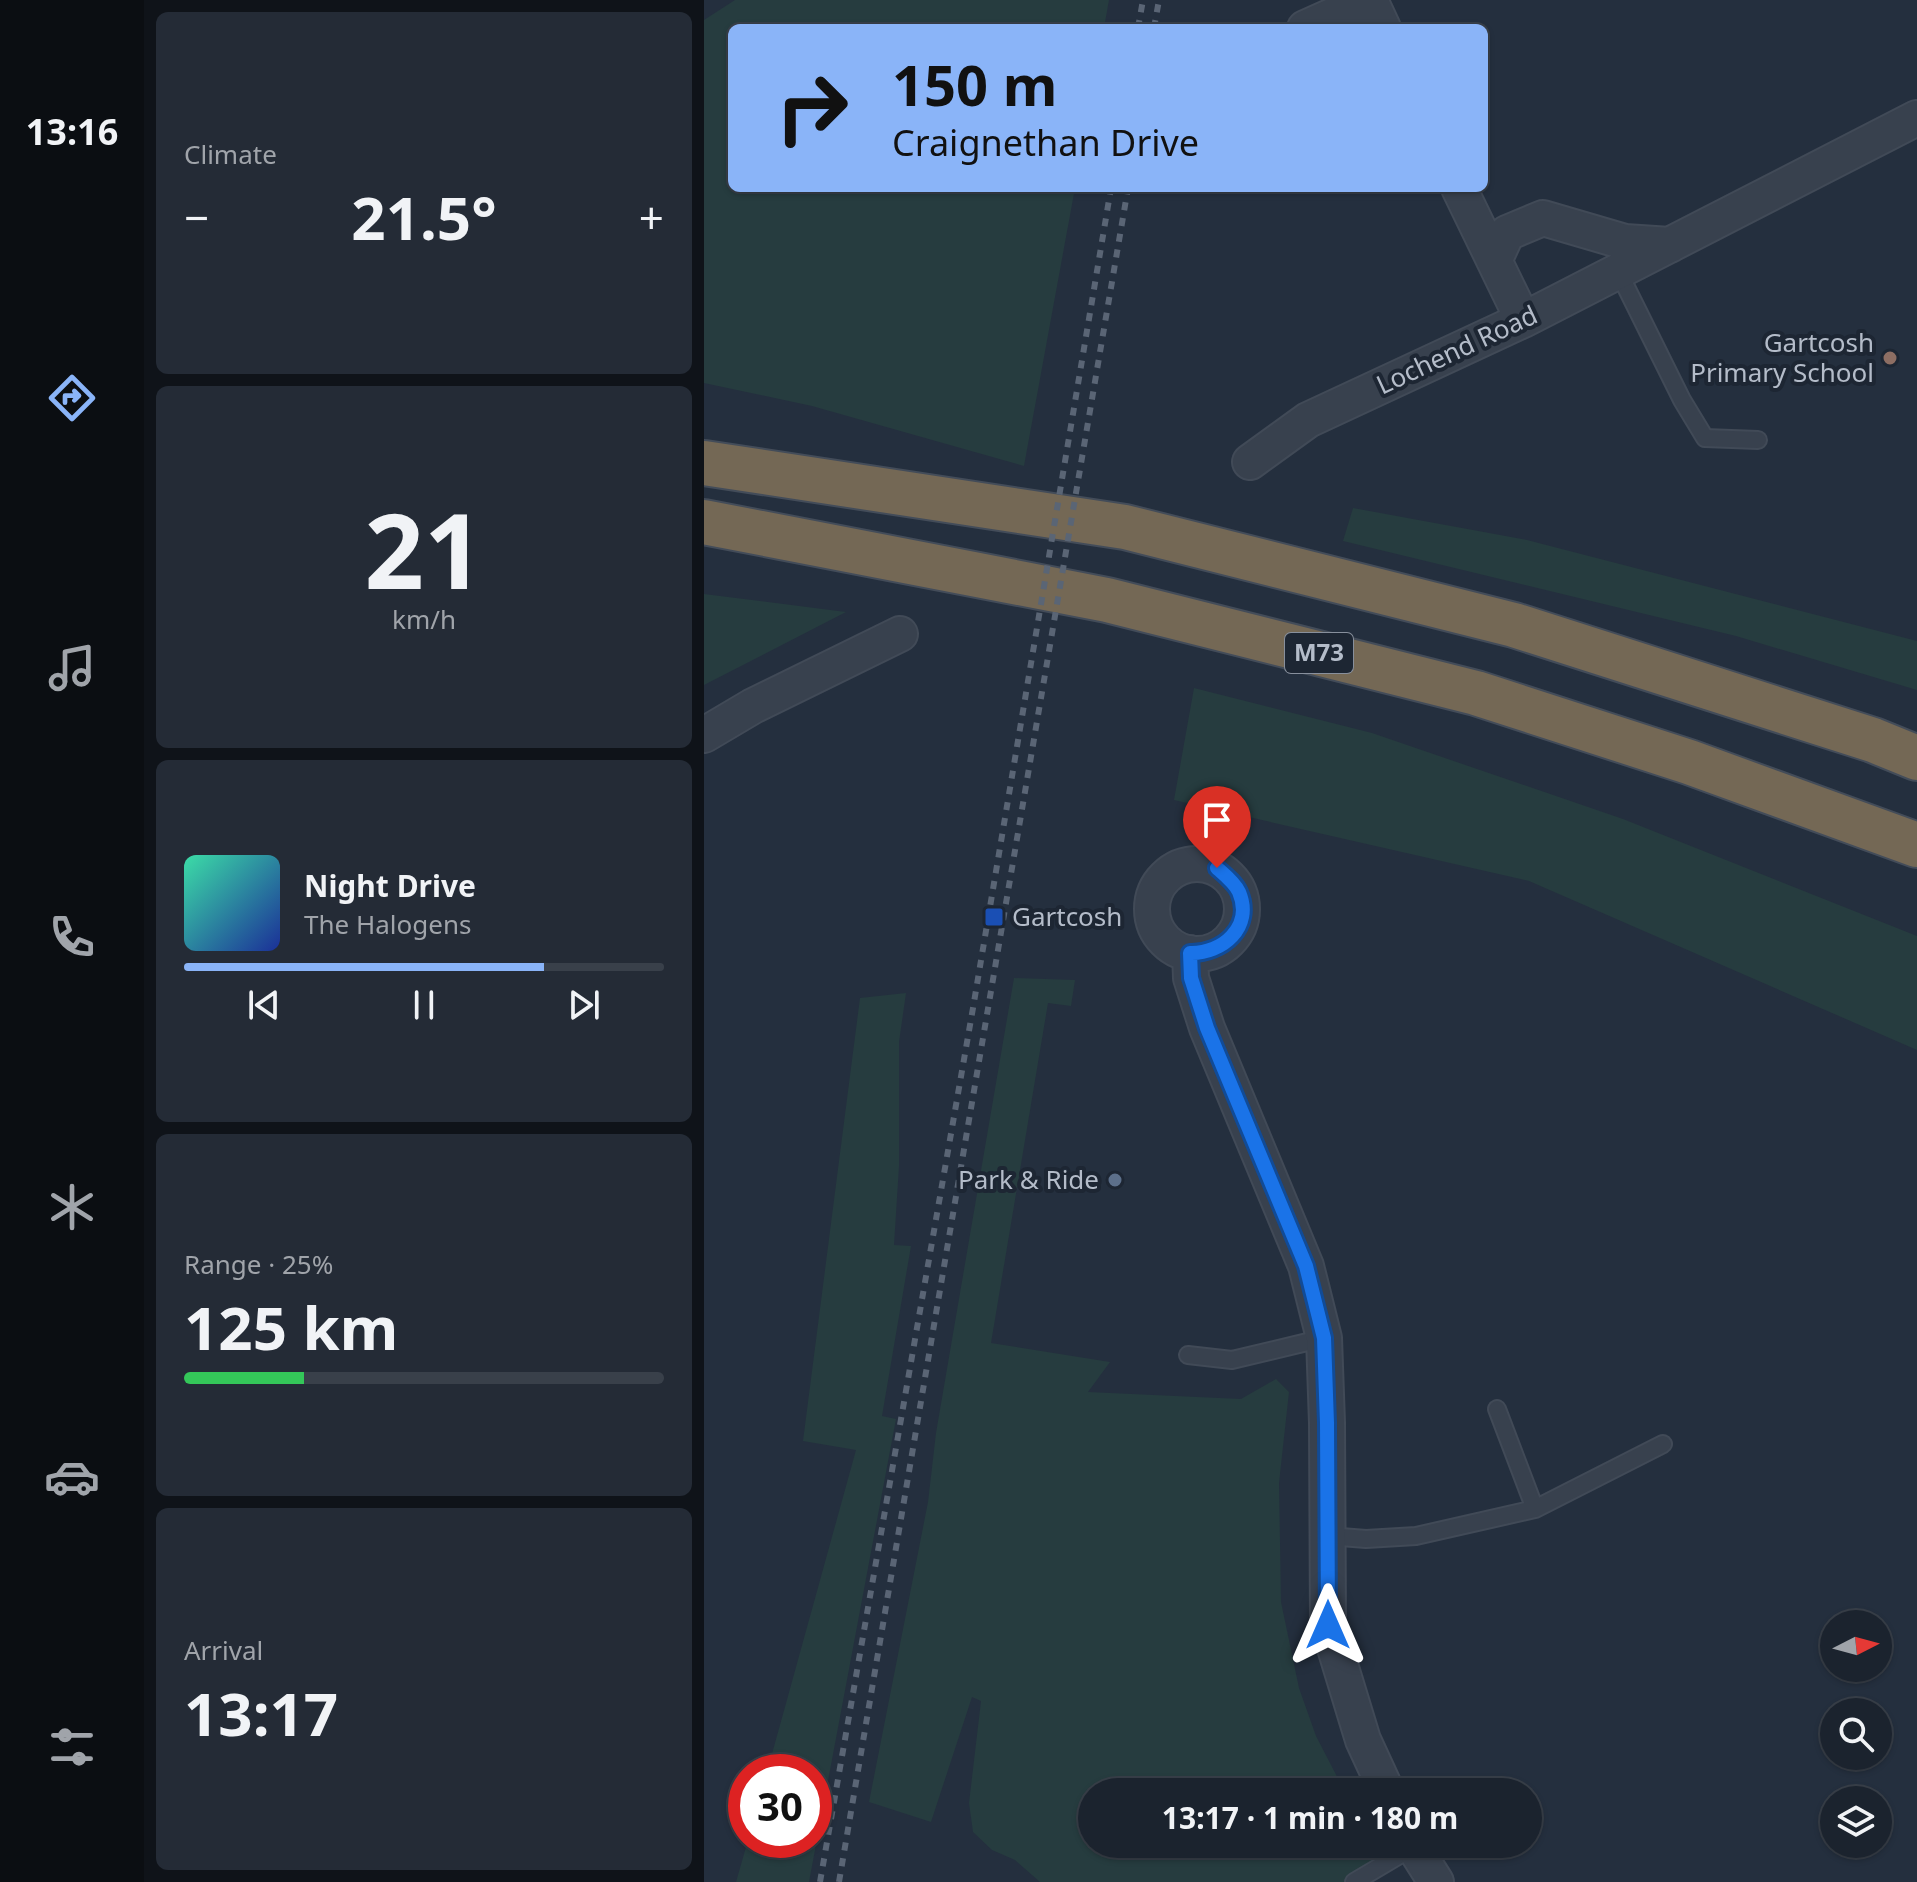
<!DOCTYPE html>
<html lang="en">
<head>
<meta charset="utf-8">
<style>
	body { margin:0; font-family:"Noto Sans",sans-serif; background:#242b36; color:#f1f3f6; height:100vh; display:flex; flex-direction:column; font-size:30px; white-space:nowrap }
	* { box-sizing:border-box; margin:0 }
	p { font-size:26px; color:#a0a4aa }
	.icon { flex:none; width:44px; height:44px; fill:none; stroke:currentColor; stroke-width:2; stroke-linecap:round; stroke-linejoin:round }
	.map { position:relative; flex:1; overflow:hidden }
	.panel { display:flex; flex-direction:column; gap:12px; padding:12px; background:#0f1319; width:560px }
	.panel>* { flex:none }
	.guide { position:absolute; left:24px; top:24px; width:760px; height:168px; border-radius:12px; box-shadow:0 2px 6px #0004,0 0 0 2px #39404a; background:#8ab4f8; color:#111; overflow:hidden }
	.needle { width:52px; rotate:84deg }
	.buttons { position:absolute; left:1116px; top:1610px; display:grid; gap:16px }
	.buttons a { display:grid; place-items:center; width:72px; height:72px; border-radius:50%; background:#1b232e; box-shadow:0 2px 6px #0004,0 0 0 2px #39404a; font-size:40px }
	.speed { position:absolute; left:24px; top:1754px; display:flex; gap:16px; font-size:40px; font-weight:700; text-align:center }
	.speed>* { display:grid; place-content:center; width:104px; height:104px; border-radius:50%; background:#1b232e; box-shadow:0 2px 6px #0004,0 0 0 2px #39404a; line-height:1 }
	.speed .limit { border:12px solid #d22; background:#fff; color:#111 }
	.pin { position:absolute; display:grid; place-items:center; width:68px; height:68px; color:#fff; margin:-82px -34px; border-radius:50% 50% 50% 0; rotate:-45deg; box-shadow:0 0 8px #0007 }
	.pin .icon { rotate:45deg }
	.me { position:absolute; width:88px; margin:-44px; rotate:0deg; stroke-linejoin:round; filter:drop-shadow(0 0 6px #0008) }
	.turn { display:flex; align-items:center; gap:28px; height:168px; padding:0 32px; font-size:36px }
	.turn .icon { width:104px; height:104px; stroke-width:2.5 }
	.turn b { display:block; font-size:56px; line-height:68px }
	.big { font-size:60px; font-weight:700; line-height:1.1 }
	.panel .widget { flex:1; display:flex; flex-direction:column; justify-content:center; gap:12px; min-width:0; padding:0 28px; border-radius:12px; background:#242b36 }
	.panel .dial { align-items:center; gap:0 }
	.dial b { font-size:104px; line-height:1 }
	.song { display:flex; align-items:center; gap:24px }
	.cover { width:96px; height:96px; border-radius:12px; background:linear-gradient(135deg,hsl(160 70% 55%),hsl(230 70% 35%)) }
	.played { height:8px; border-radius:4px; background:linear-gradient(90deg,#8ab4f8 75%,#39404a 75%) }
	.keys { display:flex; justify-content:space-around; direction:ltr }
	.heat { display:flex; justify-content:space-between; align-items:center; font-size:44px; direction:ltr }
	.charge { height:12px; border-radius:6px; background:linear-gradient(90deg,#34c759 25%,#39404a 0) }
	.trip { position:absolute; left:374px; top:1778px; width:464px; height:80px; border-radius:40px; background:#1b232e; box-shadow:0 2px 6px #0004,0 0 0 2px #39404a; font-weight:700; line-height:80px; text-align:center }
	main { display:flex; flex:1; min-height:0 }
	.menu { display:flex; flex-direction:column; width:144px; justify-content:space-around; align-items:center; background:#0b0e12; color:#a0a4aa }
	.menu .icon { width:56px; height:56px }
	.menu .selected { color:#8ab4f8 }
	.menu b { font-size:36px; color:#f1f3f6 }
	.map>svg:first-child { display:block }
	.green { fill:#263c3f }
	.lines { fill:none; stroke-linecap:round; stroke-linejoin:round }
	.service-casing { stroke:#414a57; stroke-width:20 }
	.minor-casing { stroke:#414a57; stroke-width:38 }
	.motorway-casing { stroke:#434c59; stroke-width:48 }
	.service { stroke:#38414e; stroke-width:16 }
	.minor { stroke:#38414e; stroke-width:34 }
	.motorway { stroke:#746855; stroke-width:44 }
	.rail { stroke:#5a6575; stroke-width:6; stroke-dasharray:8 8; stroke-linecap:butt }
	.route-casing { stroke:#114b97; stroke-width:20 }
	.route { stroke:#1a73e8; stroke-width:14 }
	.education-dot { fill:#8d6e63; stroke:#1d2633; stroke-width:3 }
	.transit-dot { fill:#1a4fb4; stroke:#1d2633; stroke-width:3 }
	.service-dot { fill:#5c6f8a; stroke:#1d2633; stroke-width:3 }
	.labels { text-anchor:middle; stroke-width:8; stroke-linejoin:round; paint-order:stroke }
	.shield { fill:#1d2633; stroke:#878f9c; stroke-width:2 }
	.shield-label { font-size:24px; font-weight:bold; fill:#b4bcc9 }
	.poi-label { font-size:26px; fill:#b4bcc9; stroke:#1d2633; text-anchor:end }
	.street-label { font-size:26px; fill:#b4bcc9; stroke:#1d2633 }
</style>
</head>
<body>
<main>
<nav class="menu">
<b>13:16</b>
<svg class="icon selected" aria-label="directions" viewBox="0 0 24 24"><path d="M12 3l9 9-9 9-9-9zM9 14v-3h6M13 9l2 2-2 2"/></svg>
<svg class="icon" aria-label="music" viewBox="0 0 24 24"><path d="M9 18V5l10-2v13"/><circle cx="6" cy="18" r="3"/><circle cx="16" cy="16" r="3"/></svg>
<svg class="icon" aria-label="phone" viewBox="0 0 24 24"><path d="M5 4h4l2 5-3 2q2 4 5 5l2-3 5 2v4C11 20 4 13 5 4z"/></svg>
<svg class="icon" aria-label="climate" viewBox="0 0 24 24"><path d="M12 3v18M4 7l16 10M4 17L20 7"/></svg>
<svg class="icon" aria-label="car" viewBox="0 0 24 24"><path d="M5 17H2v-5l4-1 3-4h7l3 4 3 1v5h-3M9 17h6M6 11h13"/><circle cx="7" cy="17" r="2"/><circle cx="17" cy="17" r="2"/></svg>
<svg class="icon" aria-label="filters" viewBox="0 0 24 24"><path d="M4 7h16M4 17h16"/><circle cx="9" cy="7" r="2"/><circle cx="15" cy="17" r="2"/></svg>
</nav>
<section class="panel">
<div class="widget"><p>Climate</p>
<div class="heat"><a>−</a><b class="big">21.5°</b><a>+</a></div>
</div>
<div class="widget dial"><b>21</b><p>km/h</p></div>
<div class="widget">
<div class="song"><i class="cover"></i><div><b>Night Drive</b><p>The Halogens</p></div></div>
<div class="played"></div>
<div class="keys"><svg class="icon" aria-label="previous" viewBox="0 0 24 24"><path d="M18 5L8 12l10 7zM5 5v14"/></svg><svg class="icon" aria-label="pause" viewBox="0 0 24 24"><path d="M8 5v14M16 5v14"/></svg><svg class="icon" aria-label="next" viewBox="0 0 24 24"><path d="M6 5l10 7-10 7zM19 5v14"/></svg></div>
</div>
<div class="widget"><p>Range · 25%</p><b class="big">125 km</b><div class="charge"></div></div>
<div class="widget"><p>Arrival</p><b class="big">13:17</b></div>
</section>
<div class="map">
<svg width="1213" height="1882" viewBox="0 0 1213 1882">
	<rect width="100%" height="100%" fill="#242f3e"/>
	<!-- green -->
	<path class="green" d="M31,0H405L400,28H28V188H371L320,466L108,406L0,383V20Z
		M649,508L823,540L1213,641V690L1032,636L639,541Z
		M0,594L142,612L0,685Z
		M490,688L668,733L919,819L1213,936V1050L825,881L470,800Z
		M310,978L371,980L367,1006L344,1003L287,1343L406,1362L384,1392L537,1399L572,1379L585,1392L575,1483L577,1602L595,1688L612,1736L641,1792H388V1844H666L670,1872L644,1882H336L311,1860L288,1850L269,1832L265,1803L277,1701L268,1697L227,1822L165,1802L224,1502L232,1433Z
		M202,993L195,1042V1166L190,1245L207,1246L178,1416L192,1419L105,1882H32L44,1840H110V1772H63L152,1450L99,1441L156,998Z"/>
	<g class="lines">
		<defs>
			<path id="service" d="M914,271L978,400L1001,438L1054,440
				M484,1355L528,1360L620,1338
				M793,1409L831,1509
				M624,1536L662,1539L712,1536L831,1509L959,1444
				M650,1882L709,1847"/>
			<path id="minor" d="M666,0L679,28
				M601,28L664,0
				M755,188L819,320
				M791,259L803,233L839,218L921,242L966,245
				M546,462L604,420L819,320L1213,118
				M0,735L49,706L196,634
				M448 909a45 45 0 1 1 90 0a45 45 0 1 1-90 0Z
				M486,953L487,978L503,1028L602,1266L620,1338L623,1423L624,1625L659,1740L683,1792
				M708,1844L732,1882"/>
			<path id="motorway" d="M0,463L421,527L810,625L1169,740L1213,758
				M0,522L403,600L772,693L985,762L1213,845"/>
		</defs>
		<!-- service casing -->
		<use href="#service" class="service-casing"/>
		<!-- minor casing -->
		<use href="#minor" class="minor-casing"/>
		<!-- motorway casing -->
		<use href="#motorway" class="motorway-casing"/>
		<!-- service -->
		<use href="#service" class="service"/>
		<!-- minor -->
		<use href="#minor" class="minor"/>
		<!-- motorway -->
		<use href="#motorway" class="motorway"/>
		<!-- rail -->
		<path class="rail" d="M434,28L439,0
			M450,28L455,0
			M116,1882L269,1008L407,188
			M135,1882L424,188"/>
	</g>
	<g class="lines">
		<defs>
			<path id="route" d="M513,868C521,875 531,883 535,892C550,927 518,954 486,953L487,978L503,1028L602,1266L620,1338L623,1423L624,1625"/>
		</defs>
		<!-- route casing -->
		<use href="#route" class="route-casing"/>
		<!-- route -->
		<use href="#route" class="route"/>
	</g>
	<!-- markers -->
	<circle class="education-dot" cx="1186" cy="358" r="8"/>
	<rect class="transit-dot" x="280" y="907" width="20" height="20" rx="4"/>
	<circle class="service-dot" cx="411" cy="1180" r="8"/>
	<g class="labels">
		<!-- shield labels -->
		<rect class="shield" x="581" y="633" width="68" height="40" rx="6"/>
		<g class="shield-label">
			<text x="615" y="661">M73</text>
		</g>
		<!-- poi labels -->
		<g class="poi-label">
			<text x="1170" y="352">Gartcosh<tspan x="1170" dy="30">Primary School</tspan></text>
			<text x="308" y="926" text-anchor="start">Gartcosh</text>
			<text x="395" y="1189">Park &amp; Ride</text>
		</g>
		<!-- street labels -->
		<g class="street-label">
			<text transform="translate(753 350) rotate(-25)" y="9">Lochend Road</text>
		</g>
	</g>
</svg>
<div class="buttons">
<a><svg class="needle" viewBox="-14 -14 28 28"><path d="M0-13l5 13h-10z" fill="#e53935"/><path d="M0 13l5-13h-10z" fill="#a0a4aa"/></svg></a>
<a><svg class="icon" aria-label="search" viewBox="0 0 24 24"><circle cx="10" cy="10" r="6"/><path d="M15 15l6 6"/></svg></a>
<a><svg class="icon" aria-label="layers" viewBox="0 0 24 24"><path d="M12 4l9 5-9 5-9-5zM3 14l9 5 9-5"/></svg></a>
</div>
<div class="speed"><div class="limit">30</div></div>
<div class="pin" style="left:513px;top:868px;background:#d93025"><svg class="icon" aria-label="arrive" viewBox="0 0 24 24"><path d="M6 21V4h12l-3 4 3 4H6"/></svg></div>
<svg class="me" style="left:624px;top:1625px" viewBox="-20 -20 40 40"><path d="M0-17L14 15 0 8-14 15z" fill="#1a73e8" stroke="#fff" stroke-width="4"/></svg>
<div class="trip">13:17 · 1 min · 180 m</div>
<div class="guide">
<div class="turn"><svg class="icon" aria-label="right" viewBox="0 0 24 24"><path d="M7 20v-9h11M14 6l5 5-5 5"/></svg><div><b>150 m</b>Craignethan Drive</div></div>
</div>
</div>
</main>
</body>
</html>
